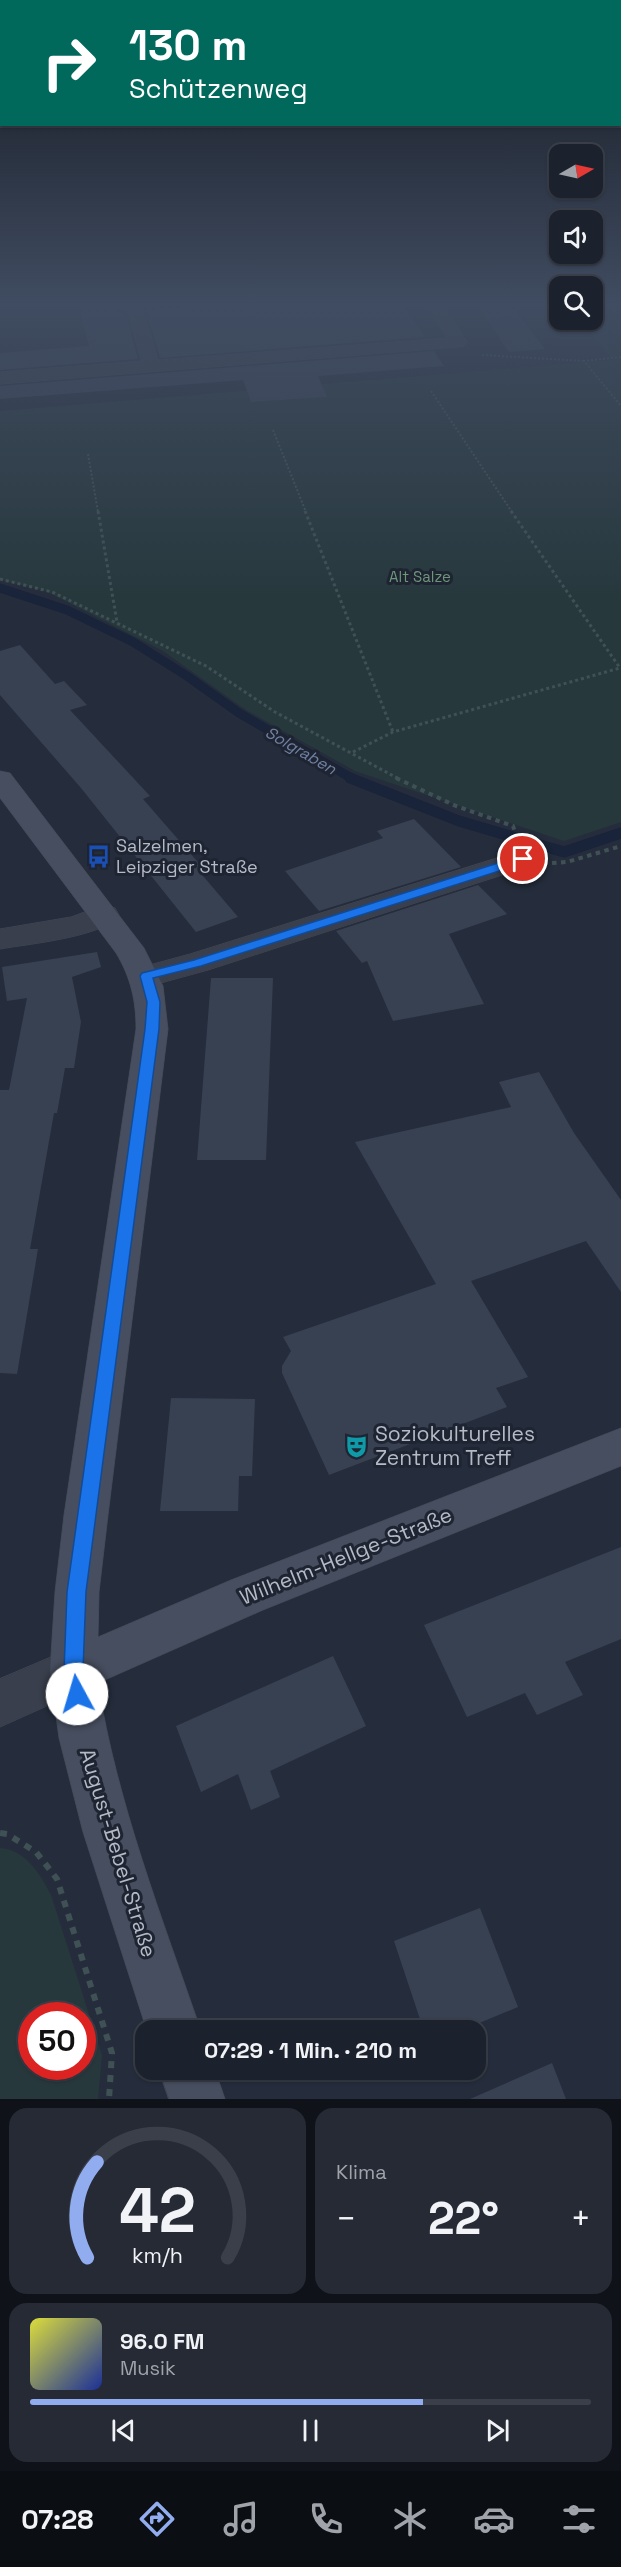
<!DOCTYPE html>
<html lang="de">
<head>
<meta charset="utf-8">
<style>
	body { margin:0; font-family:"Space Grotesk",sans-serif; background:#252a35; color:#f1f3f6; height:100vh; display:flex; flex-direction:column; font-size:22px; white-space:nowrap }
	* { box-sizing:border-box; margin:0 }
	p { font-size:20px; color:#a0a4aa }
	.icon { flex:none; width:33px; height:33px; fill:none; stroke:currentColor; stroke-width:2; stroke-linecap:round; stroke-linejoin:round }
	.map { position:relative; height:2099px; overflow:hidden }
	.details { display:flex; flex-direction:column; gap:9px; padding:9px; background:#0f1319; flex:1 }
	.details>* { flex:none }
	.top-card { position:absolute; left:0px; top:0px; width:621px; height:126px; box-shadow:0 2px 4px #0004,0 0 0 2px #3a3f49; background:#00695c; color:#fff; overflow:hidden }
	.needle { width:39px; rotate:81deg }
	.buttons { position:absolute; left:549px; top:144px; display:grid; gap:12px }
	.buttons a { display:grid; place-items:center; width:54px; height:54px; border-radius:12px; background:#1c222d; box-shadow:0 2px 4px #0004,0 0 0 2px #3a3f49; font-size:30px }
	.speed { position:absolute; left:18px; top:2002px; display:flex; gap:12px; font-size:30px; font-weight:700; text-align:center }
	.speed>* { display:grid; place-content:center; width:78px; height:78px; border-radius:50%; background:#1c222d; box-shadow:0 2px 4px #0004,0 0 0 2px #3a3f49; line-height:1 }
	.speed .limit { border:9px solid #d22; background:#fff; color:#111 }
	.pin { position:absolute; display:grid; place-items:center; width:51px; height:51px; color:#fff; margin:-26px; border:3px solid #fff; border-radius:50%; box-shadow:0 2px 6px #0007 }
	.me { position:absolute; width:66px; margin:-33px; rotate:354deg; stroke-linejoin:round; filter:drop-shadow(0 0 4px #0008) }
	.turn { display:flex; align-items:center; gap:21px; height:126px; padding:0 30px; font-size:27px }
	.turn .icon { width:78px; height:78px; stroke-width:2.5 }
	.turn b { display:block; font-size:42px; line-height:51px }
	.big { font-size:45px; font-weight:700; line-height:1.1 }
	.details .card { flex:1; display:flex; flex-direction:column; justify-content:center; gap:9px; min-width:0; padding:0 21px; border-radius:18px; background:#252a35 }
	.details .dial { align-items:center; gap:0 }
	.dial svg { height:156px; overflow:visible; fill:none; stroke:#3a3f49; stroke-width:7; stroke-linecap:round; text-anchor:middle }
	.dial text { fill:#f1f3f6; stroke:none }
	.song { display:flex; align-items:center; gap:18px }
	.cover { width:72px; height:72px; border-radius:9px; background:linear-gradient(135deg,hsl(60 70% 55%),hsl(230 70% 35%)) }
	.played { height:6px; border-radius:3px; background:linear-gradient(90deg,#91adf0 70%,#3a3f49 70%) }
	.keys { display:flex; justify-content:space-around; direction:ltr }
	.heat { display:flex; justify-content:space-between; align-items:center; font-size:33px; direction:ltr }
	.details .tiles { flex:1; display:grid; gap:9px; grid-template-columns:1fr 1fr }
	.card:last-child { grid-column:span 2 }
	.trip { position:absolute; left:135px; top:2020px; width:351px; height:60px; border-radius:18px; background:#1c222d; box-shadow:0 2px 4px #0004,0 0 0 2px #3a3f49; font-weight:700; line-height:60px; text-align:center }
	.menu { display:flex; height:96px; justify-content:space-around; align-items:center; background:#0b0e12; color:#a0a4aa }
	.menu .icon { width:42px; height:42px }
	.menu .active { color:#91adf0 }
	.menu b { font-size:27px; color:#f1f3f6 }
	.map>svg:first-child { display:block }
	.green { fill:#27383d; fill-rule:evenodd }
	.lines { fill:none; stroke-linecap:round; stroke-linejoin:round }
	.stream-far1 { stroke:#192339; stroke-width:9 }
	.stream { stroke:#192339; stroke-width:11 }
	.building { fill:#384152 }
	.street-casing { stroke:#424855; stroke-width:1 }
	.secondary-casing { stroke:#424855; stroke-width:1 }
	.path-far3 { stroke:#405155; stroke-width:2; stroke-dasharray:2 2; stroke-linecap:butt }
	.path-far2 { stroke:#405155; stroke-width:3; stroke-dasharray:3 3; stroke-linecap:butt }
	.path-far1 { stroke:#405155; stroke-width:4; stroke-dasharray:4.5 4.5; stroke-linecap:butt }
	.path { stroke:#405155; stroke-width:6; stroke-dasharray:7 7; stroke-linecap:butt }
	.street { fill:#393f4c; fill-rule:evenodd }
	.secondary { fill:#474e5f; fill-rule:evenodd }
	.route { fill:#1a73e8; stroke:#114b97; stroke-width:1.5 }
	.labels { text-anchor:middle; stroke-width:6; stroke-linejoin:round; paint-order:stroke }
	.far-park-label { font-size:15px; fill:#6e967b; stroke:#1e2431 }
	.far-water-label { font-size:16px; font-style:italic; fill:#7082a4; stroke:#1e2431 }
	.poi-label { font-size:18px; fill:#b5bac7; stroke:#1e2431; text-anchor:start }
	.near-poi-label { font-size:21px; fill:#b5bac7; stroke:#1e2431; text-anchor:start }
	.near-street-label { font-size:21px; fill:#b5bac7; stroke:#1e2431 }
</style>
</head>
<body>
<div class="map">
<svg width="621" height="2099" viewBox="0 0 621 2099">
	<rect width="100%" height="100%" fill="#252d3c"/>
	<!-- green -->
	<path class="green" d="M593,302H621V822L564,841L355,771L246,710L163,651L46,591L0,580V411L613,360L580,320H592Z
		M0,1848C26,1850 40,1874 51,1895L102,2055L98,2099H0ZM32,2016H82V2067H32Z"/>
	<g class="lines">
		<!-- stream-far1 -->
		<path class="stream-far1" d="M0,588L67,610L133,642L187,676L239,713L353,779"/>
		<!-- stream -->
		<path class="stream" d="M350,778L459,821L564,852L621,833"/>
	</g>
	<!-- building -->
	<path class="building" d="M114,302L117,312H125L138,359L0,370V353L89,346L78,304Z
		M262,302H401L425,337L160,358L146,310Z
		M475,302H509L545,349L509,352Z
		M434,351L444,366L318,376L327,397L251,402L243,380L0,399V386Z
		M20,645L55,684L64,681L87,705L70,710L150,796L143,799L203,868L198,870L238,917L196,932L81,788L0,695V651Z
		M414,819L461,867L319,911L285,871L383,838L377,831Z
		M478,885L507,914L449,934L484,1004L393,1021L367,961L362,963L336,931Z
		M97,952L101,967L72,977L81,1022L74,1068H65L57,1113H54L30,1249H38L17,1374L0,1373V1090H9L27,998L7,1001L2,967Z
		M211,978H273L266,1160H197Z
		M539,1072L574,1133L621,1200V1292L586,1241L471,1281L528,1377L496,1388L507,1407L329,1475L282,1373V1366L291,1351L283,1337L436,1284L355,1142L511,1107L499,1082Z
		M171,1398L255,1399L252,1476H239L238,1511H160Z
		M621,1547V1639L565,1662L583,1695L537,1715L525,1693L467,1717L424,1625Z
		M333,1656L366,1726L270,1771L280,1797L251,1810L238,1774L201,1792L176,1726Z
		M480,1908L518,2007L460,2031H424L394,1941Z
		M552,2063L566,2099H470Z"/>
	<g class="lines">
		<defs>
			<path id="street" d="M125,302H141L158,360L447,338L425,302H442L467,342L464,346L458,347L0,384V372L141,361Z
				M523,850L533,853L537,859L533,865L208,970L146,987L135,983L130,976L135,969L190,954Z
				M104,905L115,908L119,915C105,937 27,944 0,949V929L71,917Z
				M73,1648L89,1655L96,1671L89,1687L0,1727V1679Z"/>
			<path id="secondary" d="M0,771L10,773L144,948L163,986L168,1029L108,1515L99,1592L98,1637L231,1580L621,1428V1466L263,1610L98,1683C117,1803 162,1917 201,2031H147L83,1832L59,1738L50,1671L55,1592L64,1515L136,1029C136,1001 131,978 116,953L0,798Z
				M159,2070H215L225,2099H169Z"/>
		</defs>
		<!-- street casing -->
		<use href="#street" class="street-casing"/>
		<!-- secondary casing -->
		<use href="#secondary" class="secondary-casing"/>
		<!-- path-far3 -->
		<path class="path-far3" d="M482,355L584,361
			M621,357L584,361L621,406
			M431,391L512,512
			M273,430L306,512
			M88,454L98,512"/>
		<!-- path-far2 -->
		<path class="path-far2" d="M98,511L117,622
			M305,511L393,732
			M511,511L620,668
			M0,579L52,592L206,666L275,712L399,779
			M353,752L393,732L620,668"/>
		<!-- path-far1 -->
		<path class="path-far1" d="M396,778L456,806L513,826L515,832
			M552,863L567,862L621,846"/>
		<!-- path -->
		<path class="path" d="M0,1833L7,1834L36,1852L57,1879L112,2053L109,2099"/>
		<!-- street -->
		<use href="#street" class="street"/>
		<!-- secondary -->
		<use href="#secondary" class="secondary"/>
	</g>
	<!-- sky -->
	<linearGradient id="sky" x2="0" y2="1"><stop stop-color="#141921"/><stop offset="0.51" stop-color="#404c61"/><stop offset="1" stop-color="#404c61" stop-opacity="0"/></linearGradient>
	<rect width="621" height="596" fill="url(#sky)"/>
	<!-- route -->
	<path class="route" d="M523,855L527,856V862L201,966L153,978L160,1002L159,1029L86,1592L83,1671L86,1694L84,1701L77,1703L70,1701L64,1671L67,1592L145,1029L147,1002L140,976L142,973L194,960Z"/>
	<!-- icons -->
	<defs>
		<symbol id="bus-bare" viewBox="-9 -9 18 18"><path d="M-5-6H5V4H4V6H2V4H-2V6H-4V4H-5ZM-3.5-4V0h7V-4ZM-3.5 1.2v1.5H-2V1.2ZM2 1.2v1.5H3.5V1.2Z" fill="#1a4fb4" stroke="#1e2431" stroke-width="2.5" paint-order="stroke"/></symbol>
		<symbol id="theatre-bare" viewBox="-9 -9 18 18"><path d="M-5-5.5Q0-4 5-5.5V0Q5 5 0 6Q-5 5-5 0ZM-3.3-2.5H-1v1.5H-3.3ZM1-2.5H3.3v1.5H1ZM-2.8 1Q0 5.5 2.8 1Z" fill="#0f9aa8" stroke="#1e2431" stroke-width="2.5" paint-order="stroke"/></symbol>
	</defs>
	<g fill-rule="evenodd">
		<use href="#bus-bare" x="82" y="840" width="33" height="33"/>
		<use href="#theatre-bare" x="340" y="1430" width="33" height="33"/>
	</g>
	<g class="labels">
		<!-- far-park labels -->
		<g class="far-park-label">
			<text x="420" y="582">Alt Salze</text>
		</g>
		<!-- far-water labels -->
		<g class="far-water-label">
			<text transform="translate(301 750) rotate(30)" y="6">Solgraben</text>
		</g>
		<!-- poi labels -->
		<g class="poi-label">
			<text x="116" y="852">Salzelmen,<tspan x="116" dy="21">Leipziger Straße</tspan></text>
		</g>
		<!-- near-poi labels -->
		<g class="near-poi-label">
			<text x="375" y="1441">Soziokulturelles<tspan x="375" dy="24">Zentrum Treff</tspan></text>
		</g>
		<!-- near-street labels -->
		<g class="near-street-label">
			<text transform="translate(346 1556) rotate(-22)" y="7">Wilhelm-Hellge-Straße</text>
			<text transform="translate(118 1853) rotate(73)" y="7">August-Bebel-Straße</text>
		</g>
	</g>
</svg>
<div class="buttons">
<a><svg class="needle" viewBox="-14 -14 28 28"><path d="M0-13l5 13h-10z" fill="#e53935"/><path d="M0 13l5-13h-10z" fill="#a0a4aa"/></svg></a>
<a><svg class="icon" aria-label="sound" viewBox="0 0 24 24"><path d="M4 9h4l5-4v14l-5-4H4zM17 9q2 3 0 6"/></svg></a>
<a><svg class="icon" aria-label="search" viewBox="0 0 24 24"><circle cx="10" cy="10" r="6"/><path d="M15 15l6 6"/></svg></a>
</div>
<div class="speed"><div class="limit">50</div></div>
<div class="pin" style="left:523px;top:859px;background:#d93025"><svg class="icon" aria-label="arrive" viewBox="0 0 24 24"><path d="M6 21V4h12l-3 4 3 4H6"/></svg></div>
<svg class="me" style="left:77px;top:1694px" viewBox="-20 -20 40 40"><circle r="19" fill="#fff"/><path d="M0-13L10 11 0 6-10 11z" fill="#1a73e8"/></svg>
<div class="trip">07:29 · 1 Min. · 210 m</div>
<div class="top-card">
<div class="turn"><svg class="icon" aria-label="right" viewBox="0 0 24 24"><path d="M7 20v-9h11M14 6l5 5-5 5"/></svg><div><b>130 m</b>Schützenweg</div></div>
</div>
</div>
<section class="details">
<div class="tiles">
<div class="card dial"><svg viewBox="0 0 100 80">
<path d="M14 69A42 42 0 1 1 86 69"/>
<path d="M14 69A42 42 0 0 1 19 20" stroke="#91adf0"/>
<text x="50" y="56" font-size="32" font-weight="700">42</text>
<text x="50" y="72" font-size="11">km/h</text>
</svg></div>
<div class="card"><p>Klima</p>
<div class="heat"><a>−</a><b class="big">22°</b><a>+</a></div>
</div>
<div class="card">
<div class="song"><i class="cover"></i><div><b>96.0 FM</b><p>Musik</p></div></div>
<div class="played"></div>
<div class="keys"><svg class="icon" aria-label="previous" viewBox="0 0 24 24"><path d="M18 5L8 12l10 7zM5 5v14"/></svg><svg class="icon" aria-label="pause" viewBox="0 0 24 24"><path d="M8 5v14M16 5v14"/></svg><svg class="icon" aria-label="next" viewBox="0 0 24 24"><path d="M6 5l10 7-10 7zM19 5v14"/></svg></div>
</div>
</div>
</section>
<nav class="menu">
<b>07:28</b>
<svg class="icon active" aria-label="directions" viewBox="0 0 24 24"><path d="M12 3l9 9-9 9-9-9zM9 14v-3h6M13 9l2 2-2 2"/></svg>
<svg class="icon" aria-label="music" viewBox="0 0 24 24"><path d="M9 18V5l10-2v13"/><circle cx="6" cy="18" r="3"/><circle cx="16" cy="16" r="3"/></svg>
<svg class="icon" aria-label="phone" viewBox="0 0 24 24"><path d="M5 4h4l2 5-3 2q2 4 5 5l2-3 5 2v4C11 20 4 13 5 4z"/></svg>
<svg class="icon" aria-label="climate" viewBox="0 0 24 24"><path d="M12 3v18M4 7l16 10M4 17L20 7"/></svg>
<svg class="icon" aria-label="car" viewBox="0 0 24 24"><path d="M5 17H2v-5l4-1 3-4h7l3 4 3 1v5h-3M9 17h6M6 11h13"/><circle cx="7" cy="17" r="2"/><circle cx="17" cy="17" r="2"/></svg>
<svg class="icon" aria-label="filters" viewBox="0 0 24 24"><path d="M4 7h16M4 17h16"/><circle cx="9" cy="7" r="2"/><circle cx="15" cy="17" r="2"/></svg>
</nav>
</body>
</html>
